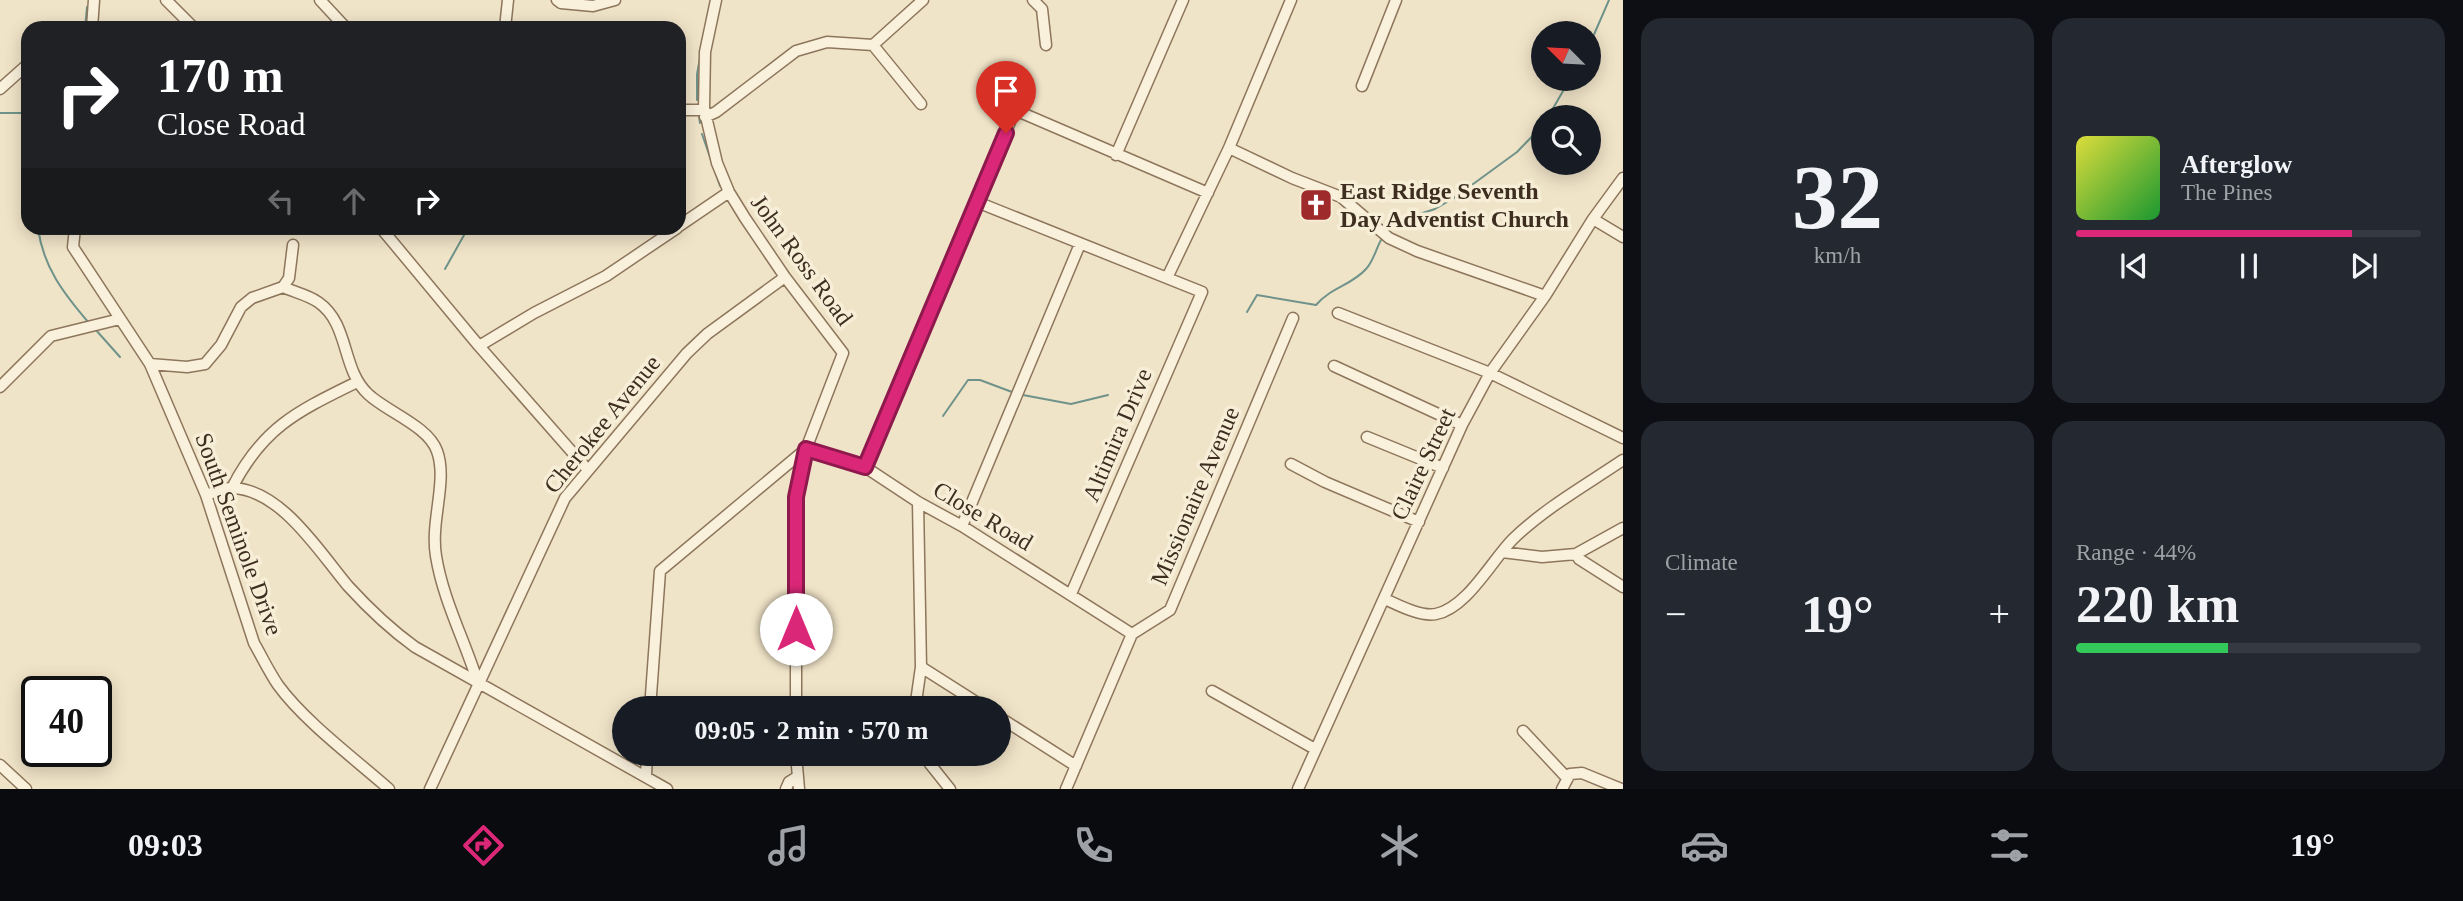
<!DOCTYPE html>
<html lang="en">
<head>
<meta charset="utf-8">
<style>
	body { margin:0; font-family:"Times New Roman",serif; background:#242831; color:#f1f3f6; height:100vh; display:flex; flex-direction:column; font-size:26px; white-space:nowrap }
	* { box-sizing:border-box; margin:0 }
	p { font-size:23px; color:#9ea1a6 }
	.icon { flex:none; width:38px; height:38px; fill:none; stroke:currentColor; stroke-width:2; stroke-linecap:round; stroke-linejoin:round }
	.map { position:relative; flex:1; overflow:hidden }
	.side { display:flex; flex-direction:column; gap:18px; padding:18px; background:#0d0f14; width:840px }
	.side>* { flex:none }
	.banner { position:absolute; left:21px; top:21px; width:665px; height:214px; border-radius:21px; box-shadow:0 4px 18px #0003; background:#202124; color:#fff; overflow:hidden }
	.needle { width:46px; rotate:294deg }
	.controls { position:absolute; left:1531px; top:21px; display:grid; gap:14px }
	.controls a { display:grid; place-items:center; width:70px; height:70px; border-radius:50%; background:#171b24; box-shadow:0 4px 18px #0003; font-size:35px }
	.speed { position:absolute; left:21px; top:676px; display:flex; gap:14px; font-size:35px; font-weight:700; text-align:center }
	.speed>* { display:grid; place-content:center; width:91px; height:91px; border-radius:50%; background:#171b24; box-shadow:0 4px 18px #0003; line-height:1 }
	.speed .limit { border:4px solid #111; border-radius:10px; background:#fff; color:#111 }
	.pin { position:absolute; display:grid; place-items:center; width:60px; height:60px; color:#fff; margin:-72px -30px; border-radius:50% 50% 50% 0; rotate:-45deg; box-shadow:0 0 7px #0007 }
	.pin .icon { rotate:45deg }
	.me { position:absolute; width:77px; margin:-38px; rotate:0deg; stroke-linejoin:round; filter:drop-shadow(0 0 5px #0008) }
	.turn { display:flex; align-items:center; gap:24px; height:147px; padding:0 21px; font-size:32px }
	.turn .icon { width:91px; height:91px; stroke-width:2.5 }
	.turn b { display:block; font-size:49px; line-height:60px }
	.lanes { display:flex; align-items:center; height:66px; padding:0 21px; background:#0003; justify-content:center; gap:35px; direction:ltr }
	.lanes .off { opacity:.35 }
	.big { font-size:52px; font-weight:700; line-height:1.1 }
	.side .card { flex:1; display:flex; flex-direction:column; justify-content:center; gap:10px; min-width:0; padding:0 24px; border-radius:21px; background:#242831 }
	.side .dial { align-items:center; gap:0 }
	.dial b { font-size:91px; line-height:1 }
	.song { display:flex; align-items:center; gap:21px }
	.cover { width:84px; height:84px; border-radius:10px; background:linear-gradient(135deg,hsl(60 70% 55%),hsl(130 70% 35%)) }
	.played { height:7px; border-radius:4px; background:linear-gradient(90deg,#db2777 80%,#363941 80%) }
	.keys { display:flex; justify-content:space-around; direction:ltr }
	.heat { display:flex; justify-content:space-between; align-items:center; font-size:38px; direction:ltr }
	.charge { height:10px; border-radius:5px; background:linear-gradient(90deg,#34c759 44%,#363941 0) }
	.side .tiles { flex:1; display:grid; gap:18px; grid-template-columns:repeat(2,1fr) }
	.trip { position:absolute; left:612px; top:696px; width:399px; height:70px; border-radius:35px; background:#171b24; box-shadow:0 4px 18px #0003; font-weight:700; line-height:70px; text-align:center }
	.tabs { display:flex; height:112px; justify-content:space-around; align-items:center; background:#090b0e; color:#9ea1a6 }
	.tabs .icon { width:49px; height:49px }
	.tabs .selected { color:#db2777 }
	.tabs b { font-size:32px; color:#f1f3f6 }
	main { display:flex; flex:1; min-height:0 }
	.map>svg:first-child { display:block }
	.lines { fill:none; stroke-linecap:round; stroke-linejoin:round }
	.stream { stroke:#6f938a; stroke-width:2 }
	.minor-casing { stroke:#8d765c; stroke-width:13 }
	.minor { stroke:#faf1dc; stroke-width:10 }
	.route-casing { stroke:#8e194d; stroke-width:18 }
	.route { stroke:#db2777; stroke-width:12 }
	.labels { text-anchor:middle; stroke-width:7; stroke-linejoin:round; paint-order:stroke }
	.poi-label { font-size:24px; font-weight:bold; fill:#3d2e20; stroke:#f7eed8; text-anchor:start }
	.street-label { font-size:24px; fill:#3d2e20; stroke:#f7eed8 }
</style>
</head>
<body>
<main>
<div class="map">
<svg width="1623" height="789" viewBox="0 0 1623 789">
	<rect width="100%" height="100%" fill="#f0e4c8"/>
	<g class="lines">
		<!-- stream -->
		<path class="stream" d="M85,28L87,7
			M1589,46L1609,0
			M697,100V74L709,10
			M0,113H28
			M699,116L700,123
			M1548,117L1570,79
			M702,134L720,186
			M38,228C43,267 64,294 89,323
			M1387,229L1389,224L1435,209L1454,198L1517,152L1544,124
			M445,269L468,228
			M1247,312L1257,295L1316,305C1330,288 1352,285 1366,269C1373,262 1376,249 1381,240
			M95,329L120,357
			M1023,395L1071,404L1108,395
			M943,416L968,380H980L1012,392"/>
		<defs>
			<path id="minor" d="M166,0L194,28
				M320,0L346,28
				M557,0L561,3L593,6L615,0
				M716,0L705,52L704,108L717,163L729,192L745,218L785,277L843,353L806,449L796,497V709
				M1033,0L1042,9L1046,45
				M92,28L94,0
				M505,28L508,0
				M873,45L921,104
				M1362,86L1396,0
				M0,89L28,64
				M679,110H704
				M705,117L716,112L796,51L827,42L873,45L923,0
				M1229,148L1292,178L1341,197L1389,238L1417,251L1545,296
				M1116,155L1183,0
				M977,202L1202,292L1071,594
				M1593,219L1623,237
				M679,226L729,192
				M75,228L73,247L150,364L206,495L254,643C262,657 269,672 278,685C304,721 355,759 389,789
				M381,228L479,346L587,469
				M1167,278L1229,148L1291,0
				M283,287L289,278L293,245
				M1338,313L1490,373L1623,438
				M479,346L534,313L606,276L677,228
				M150,364L187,367L205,364L221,345L241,307L252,298L283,287C294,292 308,295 318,302C350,324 341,369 368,394C387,412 428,426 437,451C448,481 430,521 436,556C443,600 465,641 478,683
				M1334,366L1462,425
				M0,387L51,336L120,319
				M1367,437L1443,468
				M1291,464L1325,482L1419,522
				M865,467L1015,110L1208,193
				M232,488C263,427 298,411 357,382
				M206,495C215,492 224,488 232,488C281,489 320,553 348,586C369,609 390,629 415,647L667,789
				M962,526L1080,244
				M1502,552L1542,557L1576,554L1623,528
				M1576,554L1579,559L1623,587
				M1385,599C1398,605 1421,617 1436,614C1467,608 1492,560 1513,539C1545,508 1586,485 1623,460
				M921,667L987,709
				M1212,691L1315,749
				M650,709L660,571L806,449L865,467L918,502L962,526L1132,634
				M915,709L921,667L918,502
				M999,717L1076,766
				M1523,731L1567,778
				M796,754L799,789
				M927,754L930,764L950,789
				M0,765L26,789
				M646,776L647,754
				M430,789L565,498L687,353L707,334L785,277
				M786,789L789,782L797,777
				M1066,789L1132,634L1170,610L1293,318
				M1298,789L1462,425L1490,373L1545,296L1593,219L1623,178
				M1562,789L1570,774L1582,773L1621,789"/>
		</defs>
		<!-- minor casing -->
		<use href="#minor" class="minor-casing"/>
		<!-- minor -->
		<use href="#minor" class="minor"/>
	</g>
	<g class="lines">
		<defs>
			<path id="route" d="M796,629V497L806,449L865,467L1006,133"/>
		</defs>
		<!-- route casing -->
		<use href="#route" class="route-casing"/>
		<!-- route -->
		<use href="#route" class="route"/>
	</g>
	<!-- icons -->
	<defs>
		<symbol id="church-square" viewBox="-11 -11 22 22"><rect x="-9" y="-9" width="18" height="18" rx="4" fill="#9e2a2b" stroke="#f7eed8"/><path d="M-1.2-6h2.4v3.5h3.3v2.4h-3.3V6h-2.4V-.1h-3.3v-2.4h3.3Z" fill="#fff"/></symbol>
	</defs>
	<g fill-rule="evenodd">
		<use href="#church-square" x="1297" y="186" width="38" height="38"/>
	</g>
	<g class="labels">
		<!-- poi labels -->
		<g class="poi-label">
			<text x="1340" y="199">East Ridge Seventh<tspan x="1340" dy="28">Day Adventist Church</tspan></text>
		</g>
		<!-- street labels -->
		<g class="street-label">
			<text transform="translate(802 260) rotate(54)" y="8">John Ross Road</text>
			<text transform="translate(602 424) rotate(-51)" y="8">Cherokee Avenue</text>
			<text transform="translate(1117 435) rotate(-67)" y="8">Altimira Drive</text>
			<text transform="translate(1423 464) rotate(-65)" y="8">Claire Street</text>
			<text transform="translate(1195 496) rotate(-67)" y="8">Missionaire Avenue</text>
			<text transform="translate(983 516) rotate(31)" y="8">Close Road</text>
			<text transform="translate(239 534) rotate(70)" y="8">South Seminole Drive</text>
		</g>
	</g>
</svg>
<div class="controls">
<a><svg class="needle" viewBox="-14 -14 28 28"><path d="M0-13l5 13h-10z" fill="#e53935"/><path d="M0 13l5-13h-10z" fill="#9ea1a6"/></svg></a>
<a><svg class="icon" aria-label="search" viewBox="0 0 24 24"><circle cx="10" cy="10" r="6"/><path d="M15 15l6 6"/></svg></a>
</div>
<div class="speed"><div class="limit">40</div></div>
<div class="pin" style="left:1006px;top:133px;background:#d93025"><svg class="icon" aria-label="arrive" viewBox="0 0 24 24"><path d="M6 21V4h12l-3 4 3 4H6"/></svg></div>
<svg class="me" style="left:796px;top:629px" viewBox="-20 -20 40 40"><circle r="19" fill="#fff"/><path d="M0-13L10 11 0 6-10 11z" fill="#db2777"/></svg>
<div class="trip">09:05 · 2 min · 570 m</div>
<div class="banner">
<div class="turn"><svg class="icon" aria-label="right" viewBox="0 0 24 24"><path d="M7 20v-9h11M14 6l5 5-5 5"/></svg><div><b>170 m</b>Close Road</div></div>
<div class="lanes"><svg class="icon off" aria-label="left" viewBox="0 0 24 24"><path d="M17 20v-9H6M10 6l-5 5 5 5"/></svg><svg class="icon off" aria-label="ahead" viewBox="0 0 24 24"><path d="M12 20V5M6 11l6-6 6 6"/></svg><svg class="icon" aria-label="right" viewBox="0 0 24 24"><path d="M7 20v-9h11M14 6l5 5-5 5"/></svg></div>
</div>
</div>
<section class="side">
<div class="tiles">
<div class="card dial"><b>32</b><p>km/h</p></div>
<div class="card">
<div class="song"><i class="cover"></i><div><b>Afterglow</b><p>The Pines</p></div></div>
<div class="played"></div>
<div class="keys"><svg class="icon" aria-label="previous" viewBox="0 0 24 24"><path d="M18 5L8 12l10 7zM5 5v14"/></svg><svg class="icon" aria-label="pause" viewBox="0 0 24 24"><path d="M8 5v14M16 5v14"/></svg><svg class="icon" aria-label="next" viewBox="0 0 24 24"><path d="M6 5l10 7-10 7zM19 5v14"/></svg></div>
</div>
<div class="card"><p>Climate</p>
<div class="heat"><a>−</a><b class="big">19°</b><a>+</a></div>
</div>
<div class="card"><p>Range · 44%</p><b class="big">220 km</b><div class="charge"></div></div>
</div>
</section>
</main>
<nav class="tabs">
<b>09:03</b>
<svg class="icon selected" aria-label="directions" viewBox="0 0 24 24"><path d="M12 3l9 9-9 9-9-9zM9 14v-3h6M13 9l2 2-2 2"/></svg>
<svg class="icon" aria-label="music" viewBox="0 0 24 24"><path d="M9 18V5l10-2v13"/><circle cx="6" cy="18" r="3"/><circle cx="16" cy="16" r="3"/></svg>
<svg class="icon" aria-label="phone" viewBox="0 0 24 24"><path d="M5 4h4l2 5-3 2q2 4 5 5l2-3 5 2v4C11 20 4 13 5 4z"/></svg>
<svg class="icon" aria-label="climate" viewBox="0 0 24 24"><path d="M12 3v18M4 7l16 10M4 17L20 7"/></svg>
<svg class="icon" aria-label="car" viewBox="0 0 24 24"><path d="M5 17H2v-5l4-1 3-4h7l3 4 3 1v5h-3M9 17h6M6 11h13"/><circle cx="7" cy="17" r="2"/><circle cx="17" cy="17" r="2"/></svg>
<svg class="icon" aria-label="filters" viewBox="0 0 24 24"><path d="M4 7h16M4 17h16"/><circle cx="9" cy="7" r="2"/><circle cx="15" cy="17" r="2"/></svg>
<b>19°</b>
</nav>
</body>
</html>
